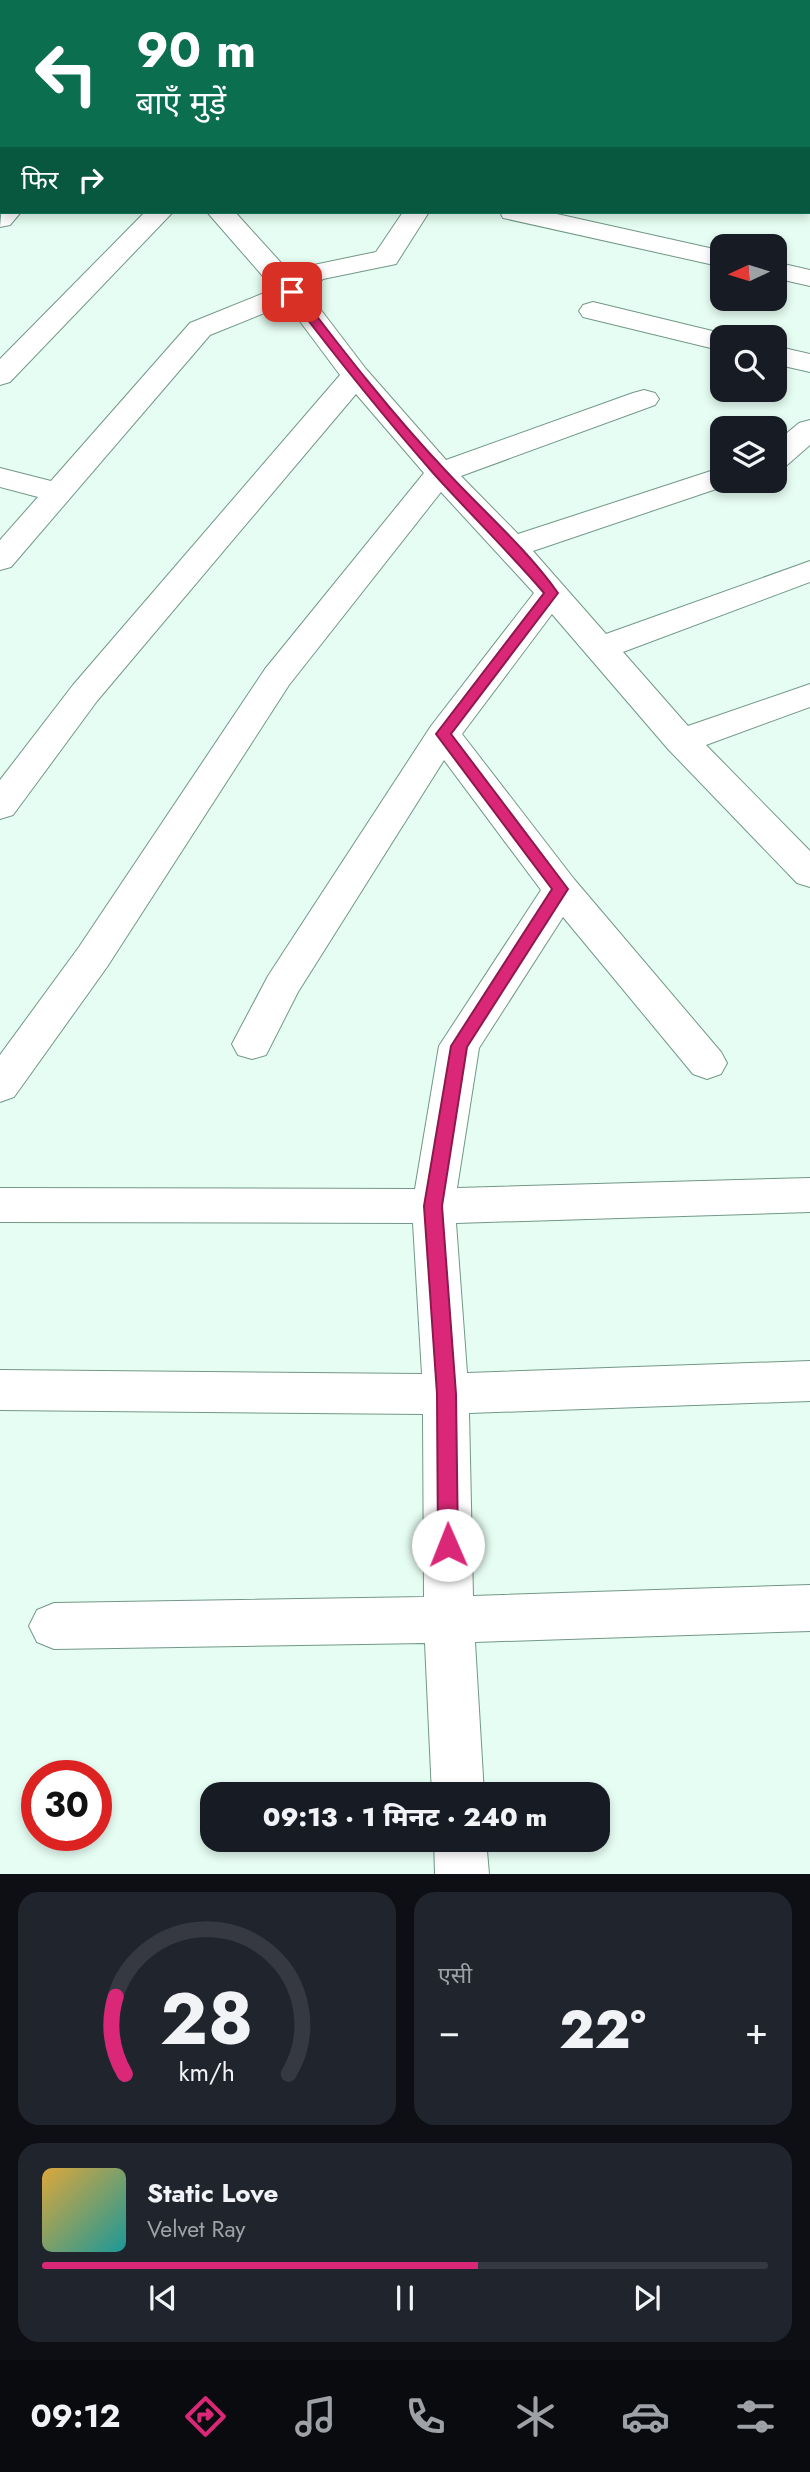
<!DOCTYPE html>
<html lang="hi">
<head>
<meta charset="utf-8">
<style>
	body { margin:0; font-family:Jost,"Noto Sans Devanagari",sans-serif; background:#20242c; color:#f1f3f6; height:100vh; display:flex; flex-direction:column; font-size:26px; white-space:nowrap }
	* { box-sizing:border-box; margin:0 }
	p { font-size:23px; color:#9ea1a6 }
	.icon { flex:none; width:38px; height:38px; fill:none; stroke:currentColor; stroke-width:2; stroke-linecap:round; stroke-linejoin:round }
	.map { position:relative; height:1874px; overflow:hidden }
	.sheet { display:flex; flex-direction:column; gap:18px; padding:18px; background:#0d0f14; flex:1 }
	.sheet>* { flex:none }
	.hud { position:absolute; left:0px; top:0px; width:810px; height:214px; box-shadow:0 4px 10px #0003; background:#0b6e4f; color:#fff; overflow:hidden }
	.needle { width:46px; rotate:266deg }
	.controls { position:absolute; left:710px; top:234px; display:grid; gap:14px }
	.controls a { display:grid; place-items:center; width:77px; height:77px; border-radius:14px; background:#171b24; box-shadow:0 4px 10px #0003; font-size:35px }
	.speed { position:absolute; left:21px; top:1760px; display:flex; gap:14px; font-size:35px; font-weight:700; text-align:center }
	.speed>* { display:grid; place-content:center; width:91px; height:91px; border-radius:50%; background:#171b24; box-shadow:0 4px 10px #0003; line-height:1 }
	.speed .limit { border:10px solid #d22; background:#fff; color:#111 }
	.pin { position:absolute; display:grid; place-items:center; width:60px; height:60px; color:#fff; margin:-30px; border-radius:14px; box-shadow:0 4px 10px #0006 }
	.me { position:absolute; width:77px; margin:-38px; rotate:359deg; stroke-linejoin:round; filter:drop-shadow(0 0 5px #0008) }
	.turn { display:flex; align-items:center; gap:24px; height:147px; padding:0 21px; font-size:32px }
	.turn .icon { width:91px; height:91px; stroke-width:2.5 }
	.turn b { display:block; font-size:49px; line-height:60px }
	.then { display:flex; align-items:center; height:66px; padding:0 21px; background:#0003; gap:14px; font-size:26px }
	.big { font-size:52px; font-weight:800; line-height:1.1 }
	.sheet .card { flex:1; display:flex; flex-direction:column; justify-content:center; gap:10px; min-width:0; padding:0 24px; border-radius:21px; background:#20242c }
	.sheet .dial { align-items:center; gap:0 }
	.dial svg { height:182px; overflow:visible; fill:none; stroke:#363941; stroke-width:7; stroke-linecap:round; text-anchor:middle }
	.dial text { fill:#f1f3f6; stroke:none }
	.song { display:flex; align-items:center; gap:21px }
	.cover { width:84px; height:84px; border-radius:10px; background:linear-gradient(135deg,hsl(40 70% 55%),hsl(180 70% 35%)) }
	.played { height:7px; border-radius:4px; background:linear-gradient(90deg,#db2777 60%,#363941 60%) }
	.keys { display:flex; justify-content:space-around; direction:ltr }
	.heat { display:flex; justify-content:space-between; align-items:center; font-size:38px; direction:ltr }
	.sheet .tiles { flex:1; display:grid; gap:18px; grid-template-columns:1fr 1fr }
	.card:last-child { grid-column:span 2 }
	.trip { position:absolute; left:200px; top:1782px; width:410px; height:70px; border-radius:21px; background:#171b24; box-shadow:0 4px 10px #0003; font-weight:800; line-height:70px; text-align:center }
	.dock { display:flex; height:112px; justify-content:space-around; align-items:center; background:#090b0e; color:#9ea1a6 }
	.dock .icon { width:49px; height:49px }
	.dock .active { color:#db2777 }
	.dock b { font-size:32px; color:#f1f3f6 }
	.map>svg:first-child { display:block }
	.lines { fill:none; stroke-linecap:round; stroke-linejoin:round }
	.minor-casing { stroke:#729887; stroke-width:2 }
	.minor { fill:#fff; fill-rule:evenodd }
	.route { fill:#db2777; stroke:#8e194d; stroke-width:2 }
</style>
</head>
<body>
<div class="map">
<svg width="810" height="1874" viewBox="0 0 810 1874">
	<rect width="100%" height="100%" fill="#e5fdf2"/>
	<g class="lines">
		<defs>
			<path id="minor" d="M31,0H55L57,2H32Z
				M75,0H99L73,2Z
				M219,0H243L217,2Z
				M355,0H379L353,2Z
				M568,0H592L567,2Z
				M767,0H799L801,2H768Z
				M808,76H810V91H808Z
				M0,84H2L0,101Z
				M808,169H810V185H808Z
				M2,205V212H21L10,225L0,227Z
				M145,212H173L10,382L0,385V359Z
				M207,212H235L293,276L304,267L376,252L403,212H429L396,264L323,279L308,293L366,369L446,460L633,393L644,390L655,393L659,399L655,405L461,476L518,534L723,467V481L734,483L533,551L606,634L810,561V582L623,652L688,726L810,684V707L706,745L810,851V887L797,883L668,749L552,614L462,734L574,879L721,1052L727,1063L721,1074L707,1079L693,1074L563,917L479,1048L457,1188L810,1178V1212L456,1223L467,1373L810,1361V1401L469,1413L473,1596L810,1585V1631L475,1642L484,1794H432L425,1643L54,1649L37,1642L29,1626L37,1610L54,1603L424,1597L423,1414L0,1410V1370L422,1374L413,1223L0,1222V1188L415,1189L439,1046L541,890L444,760L298,992L266,1055L252,1059L238,1055L232,1044L268,976L431,726L534,593L441,492L289,685L107,967L14,1097L0,1102V1055L79,947L265,669L424,473L356,394L97,701L13,815L0,819V780L73,685L340,375L287,304L210,335L11,567L0,570V540L38,497L0,487V468L51,481L190,323L274,289Z
				M500,212H548L723,251V267L503,218Z
				M775,262L810,270V286L775,278Z
				M593,302L733,336L735,338H723V351L583,317L579,311L583,305Z
				M775,346L810,354V372L775,364Z
				M810,420V445L786,466L775,468V443L799,423Z
				M434,1839H486L489,1874H435Z"/>
		</defs>
		<!-- minor casing -->
		<use href="#minor" class="minor-casing"/>
		<!-- minor -->
		<use href="#minor" class="minor"/>
	</g>
	<!-- route -->
	<path class="route" d="M288,289H296C344,352 392,414 446,471C483,511 526,548 558,593L451,734L568,889L467,1047L442,1206L456,1394L458,1545L455,1551L448,1554L441,1551L438,1545L437,1394L424,1206L451,1046L552,889L436,734L544,593C509,552 470,514 434,474C383,416 335,356 288,294Z"/>
</svg>
<div class="controls">
<a><svg class="needle" viewBox="-14 -14 28 28"><path d="M0-13l5 13h-10z" fill="#e53935"/><path d="M0 13l5-13h-10z" fill="#9ea1a6"/></svg></a>
<a><svg class="icon" aria-label="search" viewBox="0 0 24 24"><circle cx="10" cy="10" r="6"/><path d="M15 15l6 6"/></svg></a>
<a><svg class="icon" aria-label="layers" viewBox="0 0 24 24"><path d="M12 4l9 5-9 5-9-5zM3 14l9 5 9-5"/></svg></a>
</div>
<div class="speed"><div class="limit">30</div></div>
<div class="pin" style="left:292px;top:292px;background:#d93025"><svg class="icon" aria-label="arrive" viewBox="0 0 24 24"><path d="M6 21V4h12l-3 4 3 4H6"/></svg></div>
<svg class="me" style="left:448px;top:1545px" viewBox="-20 -20 40 40"><circle r="19" fill="#fff"/><path d="M0-13L10 11 0 6-10 11z" fill="#db2777"/></svg>
<div class="trip">09:13 · 1 मिनट · 240 m</div>
<div class="hud">
<div class="turn"><svg class="icon" aria-label="left" viewBox="0 0 24 24"><path d="M17 20v-9H6M10 6l-5 5 5 5"/></svg><div><b>90 m</b>बाएँ मुड़ें</div></div>
<div class="then">फिर<svg class="icon" aria-label="right" viewBox="0 0 24 24"><path d="M7 20v-9h11M14 6l5 5-5 5"/></svg></div>
</div>
</div>
<section class="sheet">
<div class="tiles">
<div class="card dial"><svg viewBox="0 0 100 80">
<path d="M14 69A42 42 0 1 1 86 69"/>
<path d="M14 69A42 42 0 0 1 10 35" stroke="#db2777"/>
<text x="50" y="56" font-size="32" font-weight="700">28</text>
<text x="50" y="72" font-size="11">km/h</text>
</svg></div>
<div class="card"><p>एसी</p>
<div class="heat"><a>−</a><b class="big">22°</b><a>+</a></div>
</div>
<div class="card">
<div class="song"><i class="cover"></i><div><b>Static Love</b><p>Velvet Ray</p></div></div>
<div class="played"></div>
<div class="keys"><svg class="icon" aria-label="previous" viewBox="0 0 24 24"><path d="M18 5L8 12l10 7zM5 5v14"/></svg><svg class="icon" aria-label="pause" viewBox="0 0 24 24"><path d="M8 5v14M16 5v14"/></svg><svg class="icon" aria-label="next" viewBox="0 0 24 24"><path d="M6 5l10 7-10 7zM19 5v14"/></svg></div>
</div>
</div>
</section>
<nav class="dock">
<b>09:12</b>
<svg class="icon active" aria-label="directions" viewBox="0 0 24 24"><path d="M12 3l9 9-9 9-9-9zM9 14v-3h6M13 9l2 2-2 2"/></svg>
<svg class="icon" aria-label="music" viewBox="0 0 24 24"><path d="M9 18V5l10-2v13"/><circle cx="6" cy="18" r="3"/><circle cx="16" cy="16" r="3"/></svg>
<svg class="icon" aria-label="phone" viewBox="0 0 24 24"><path d="M5 4h4l2 5-3 2q2 4 5 5l2-3 5 2v4C11 20 4 13 5 4z"/></svg>
<svg class="icon" aria-label="climate" viewBox="0 0 24 24"><path d="M12 3v18M4 7l16 10M4 17L20 7"/></svg>
<svg class="icon" aria-label="car" viewBox="0 0 24 24"><path d="M5 17H2v-5l4-1 3-4h7l3 4 3 1v5h-3M9 17h6M6 11h13"/><circle cx="7" cy="17" r="2"/><circle cx="17" cy="17" r="2"/></svg>
<svg class="icon" aria-label="filters" viewBox="0 0 24 24"><path d="M4 7h16M4 17h16"/><circle cx="9" cy="7" r="2"/><circle cx="15" cy="17" r="2"/></svg>
</nav>
</body>
</html>
